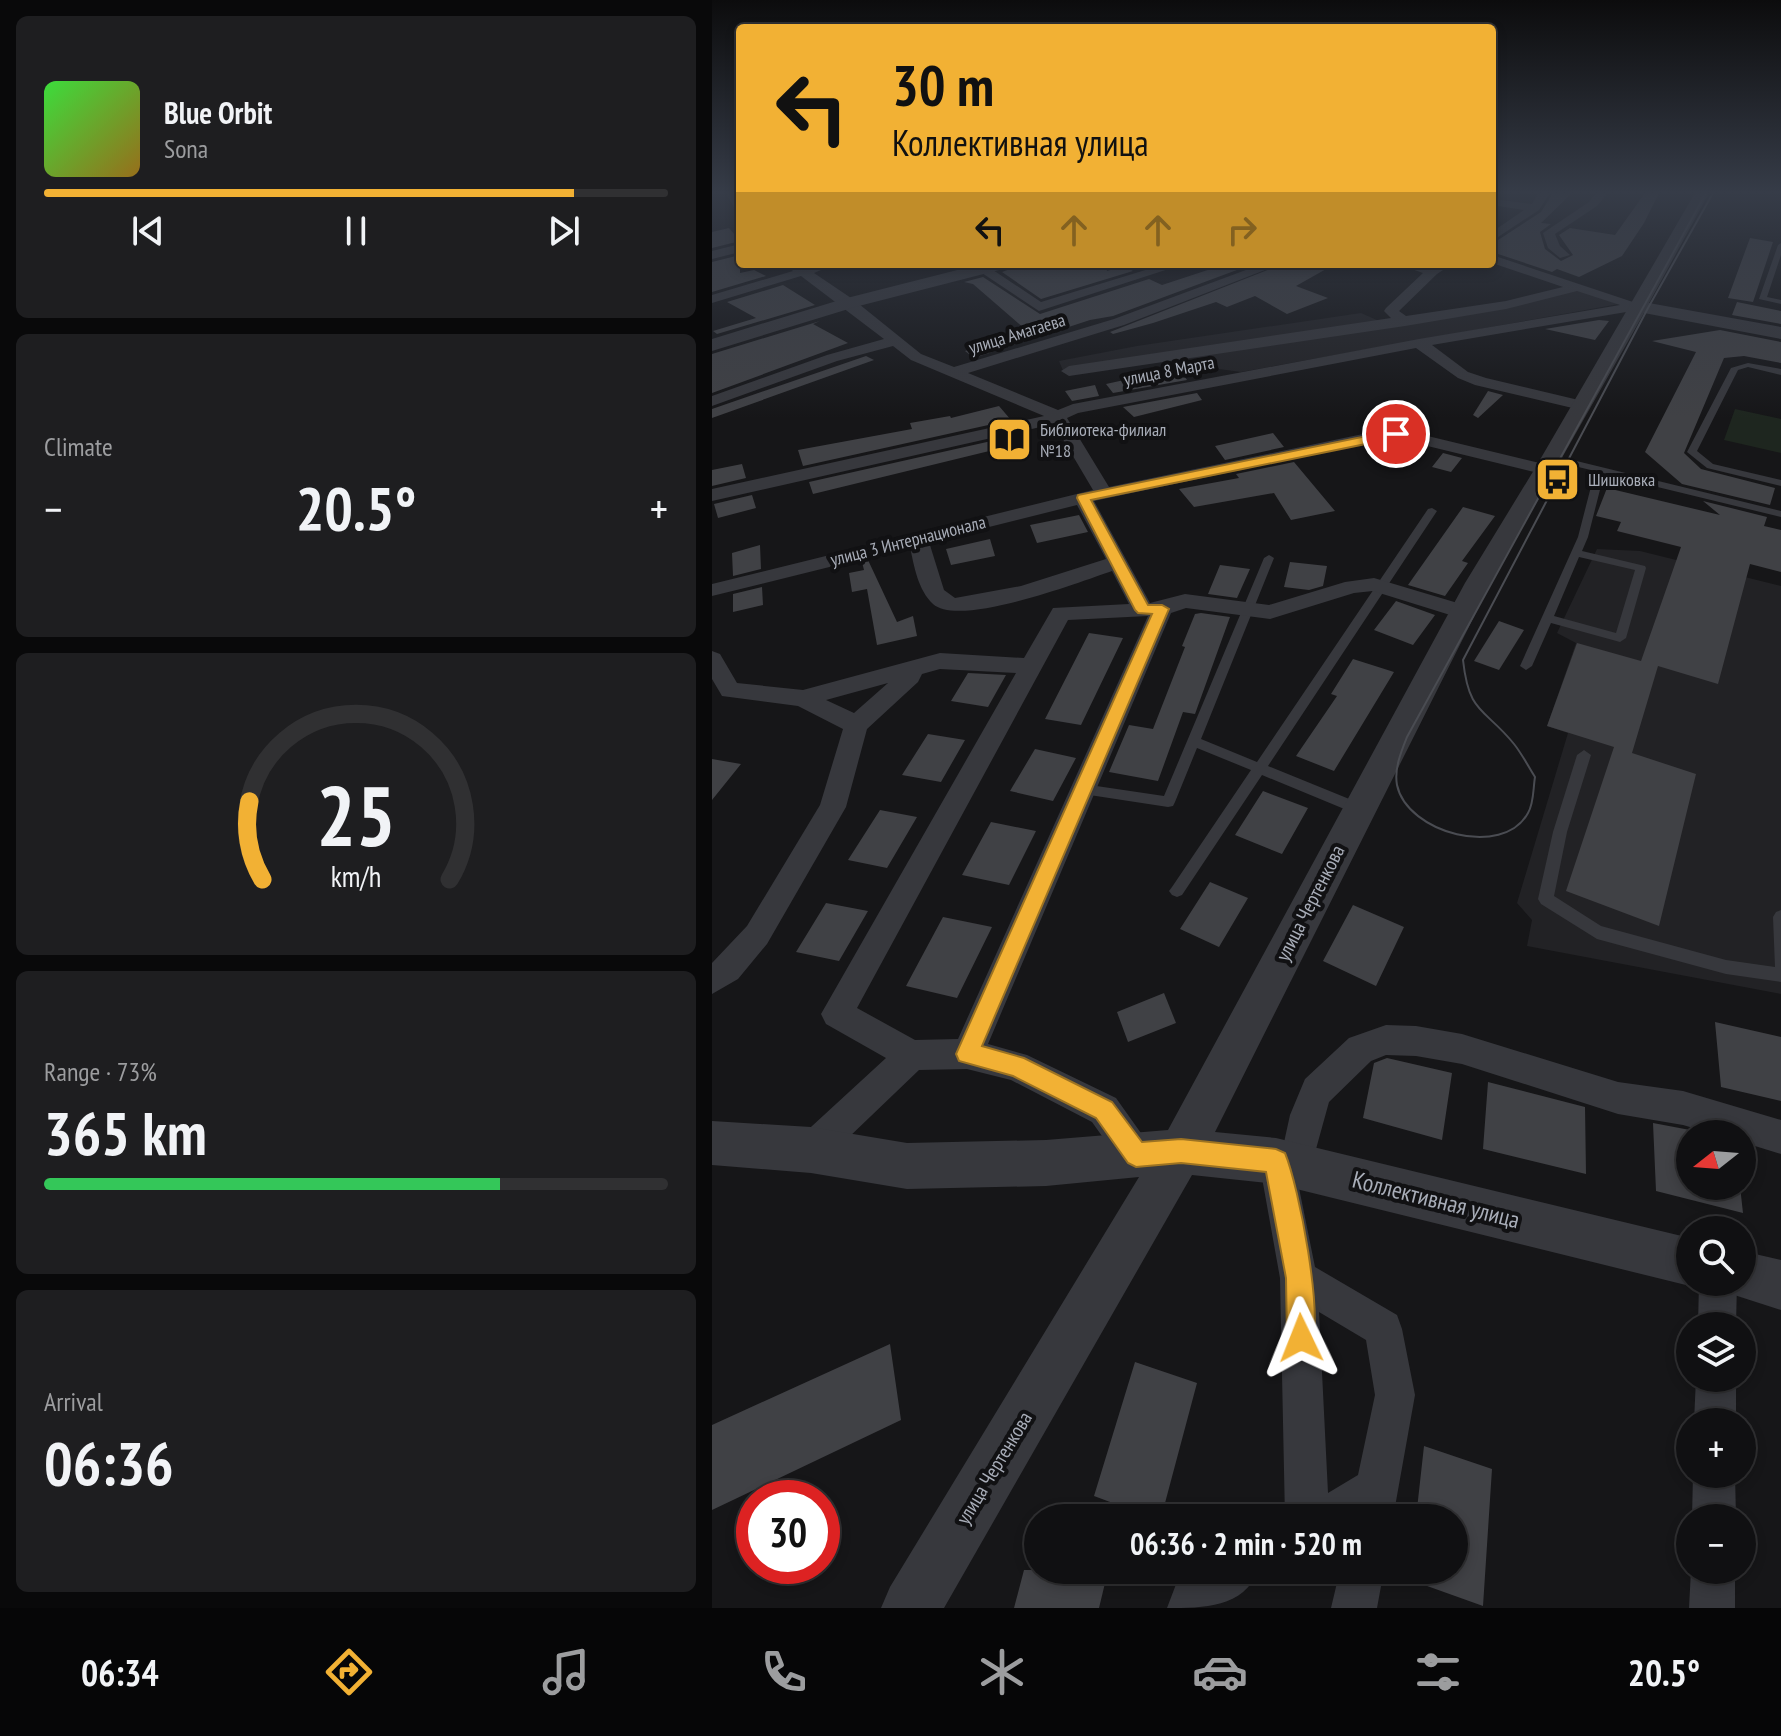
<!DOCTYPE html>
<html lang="en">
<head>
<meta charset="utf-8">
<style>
	body { margin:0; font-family:"PT Sans Narrow",sans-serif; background:#1e1e20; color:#f1f3f6; height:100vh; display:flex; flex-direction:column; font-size:30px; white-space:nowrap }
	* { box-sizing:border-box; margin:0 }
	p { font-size:26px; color:#9c9d9f }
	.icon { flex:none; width:44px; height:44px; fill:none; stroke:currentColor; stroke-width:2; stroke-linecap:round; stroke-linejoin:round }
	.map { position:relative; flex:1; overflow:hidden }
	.sheet { display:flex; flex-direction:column; gap:16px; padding:16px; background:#09090a; width:712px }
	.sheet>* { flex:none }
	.guide { position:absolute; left:24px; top:24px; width:760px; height:244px; border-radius:8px; box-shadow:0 4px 12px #0003,0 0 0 2px #303032; background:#f2b134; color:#111; overflow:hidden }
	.needle { width:52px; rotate:253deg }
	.buttons { position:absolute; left:964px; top:1120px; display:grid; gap:16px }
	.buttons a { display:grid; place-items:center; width:80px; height:80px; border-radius:50%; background:#101012; box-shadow:0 4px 12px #0003,0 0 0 2px #303032; font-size:40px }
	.speed { position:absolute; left:24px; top:1480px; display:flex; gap:16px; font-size:40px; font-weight:700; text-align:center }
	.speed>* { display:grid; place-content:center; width:104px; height:104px; border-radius:50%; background:#101012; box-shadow:0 4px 12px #0003,0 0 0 2px #303032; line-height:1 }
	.speed .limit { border:12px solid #d22; background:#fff; color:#111 }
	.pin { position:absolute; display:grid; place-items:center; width:68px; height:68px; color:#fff; margin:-34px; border:4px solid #fff; border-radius:50%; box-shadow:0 2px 8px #0007 }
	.me { position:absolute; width:88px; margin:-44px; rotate:358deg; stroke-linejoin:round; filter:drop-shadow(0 0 6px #0008) }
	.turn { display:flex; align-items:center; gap:28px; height:168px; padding:0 24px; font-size:36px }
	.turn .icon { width:104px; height:104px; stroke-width:2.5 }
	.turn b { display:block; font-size:56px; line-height:68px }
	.lanes { display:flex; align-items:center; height:76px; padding:0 24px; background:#0003; justify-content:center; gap:40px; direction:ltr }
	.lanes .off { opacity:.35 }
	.big { font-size:60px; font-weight:800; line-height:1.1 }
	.sheet .widget { flex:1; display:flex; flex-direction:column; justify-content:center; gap:12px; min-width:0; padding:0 28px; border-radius:12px; background:#1e1e20 }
	.sheet .dial { align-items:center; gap:0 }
	.dial svg { height:208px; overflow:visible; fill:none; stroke:#303032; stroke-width:7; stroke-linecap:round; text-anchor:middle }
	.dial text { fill:#f1f3f6; stroke:none }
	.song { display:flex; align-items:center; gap:24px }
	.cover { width:96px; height:96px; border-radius:12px; background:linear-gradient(135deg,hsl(120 70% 55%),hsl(40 70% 35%)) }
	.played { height:8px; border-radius:4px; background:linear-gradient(90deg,#f2b134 85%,#303032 85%) }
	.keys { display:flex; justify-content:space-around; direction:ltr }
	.heat { display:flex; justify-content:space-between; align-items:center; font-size:44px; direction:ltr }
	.charge { height:12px; border-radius:6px; background:linear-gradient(90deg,#34c759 73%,#303032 0) }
	.trip { position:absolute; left:312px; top:1504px; width:444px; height:80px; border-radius:40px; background:#101012; box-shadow:0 4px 12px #0003,0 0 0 2px #303032; font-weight:800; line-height:80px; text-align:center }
	.menu { display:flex; height:128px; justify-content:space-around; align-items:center; background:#060607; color:#9c9d9f }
	.menu .icon { width:56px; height:56px }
	.menu .current { color:#f2b134 }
	.menu b { font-size:36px; color:#f1f3f6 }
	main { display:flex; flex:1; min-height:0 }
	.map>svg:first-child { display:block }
	.built { fill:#222225 }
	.green { fill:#1e261f }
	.building { fill:#404145 }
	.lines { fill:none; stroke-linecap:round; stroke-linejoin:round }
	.service { fill:#37383d; fill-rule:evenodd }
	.minor { fill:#37383d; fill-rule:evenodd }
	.tertiary { fill:#37383d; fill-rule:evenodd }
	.tram { stroke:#4a4c52; stroke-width:2 }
	.route { fill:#f2b134; stroke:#9d7322; stroke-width:2 }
	.labels { text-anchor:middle; stroke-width:8; stroke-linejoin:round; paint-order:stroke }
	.far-street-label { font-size:18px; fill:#a8adb8; stroke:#111113 }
	.far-poi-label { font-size:18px; fill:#a8adb8; stroke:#111113; text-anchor:start }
	.street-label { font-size:20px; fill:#a8adb8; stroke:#111113 }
	.near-street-label { font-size:24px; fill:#a8adb8; stroke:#111113 }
</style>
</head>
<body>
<main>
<section class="sheet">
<div class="widget">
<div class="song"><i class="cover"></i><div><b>Blue Orbit</b><p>Sona</p></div></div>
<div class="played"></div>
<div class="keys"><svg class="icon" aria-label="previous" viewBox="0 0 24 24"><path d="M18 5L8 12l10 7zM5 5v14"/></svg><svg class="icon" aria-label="pause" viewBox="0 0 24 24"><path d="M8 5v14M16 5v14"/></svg><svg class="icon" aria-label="next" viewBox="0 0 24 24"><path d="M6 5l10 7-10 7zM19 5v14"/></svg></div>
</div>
<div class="widget"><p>Climate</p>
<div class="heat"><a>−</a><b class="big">20.5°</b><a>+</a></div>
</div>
<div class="widget dial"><svg viewBox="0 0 100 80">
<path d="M14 69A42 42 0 1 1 86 69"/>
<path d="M14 69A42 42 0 0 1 9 39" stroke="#f2b134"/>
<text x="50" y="56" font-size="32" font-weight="700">25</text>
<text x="50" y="72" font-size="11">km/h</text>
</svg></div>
<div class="widget"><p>Range · 73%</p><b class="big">365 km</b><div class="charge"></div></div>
<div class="widget"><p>Arrival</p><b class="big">06:36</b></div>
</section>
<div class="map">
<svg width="1069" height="1608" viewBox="0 0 1069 1608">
	<rect width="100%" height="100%" fill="#161618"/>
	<!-- built -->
	<path class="built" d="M866,290L907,304L529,372L507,369L492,357L352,373L347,361L425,346L649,313L676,325Z
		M885,549L928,551L1069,586V994L815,946L820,920L805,903L856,733L835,726L864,643L845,633Z"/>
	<!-- green -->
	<path class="green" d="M1023,409L1069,419V453L1012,440Z"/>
	<!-- building -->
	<path class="building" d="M841,193H860L829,223L839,224L828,232L833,249L849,261L861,255L847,235L858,228L903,235L933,193H947L932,223L910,256L867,277L845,269L840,272L780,252V244L829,212Z
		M17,228L28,241L0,248V232Z
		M1038,238L1061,242L1041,302L1016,298Z
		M28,255V273L42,270L54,276L0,292V262Z
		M300,264H394L395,271L412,266L421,271L329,299L290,272L298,269Z
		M514,264H541L401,316L378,320L262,358L253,351L314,330L261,284L252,282L271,277L328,314L437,279L450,285Z
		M571,264H623L584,286L616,298L575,314L543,296L515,307L504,302L441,323L401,334L398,332Z
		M71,285L103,305L5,334L1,331L44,318L15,302Z
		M1025,302L1069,311V324L1020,315Z
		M887,320L897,321L883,340L833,329Z
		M108,321L101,324L136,343L0,393V354Z
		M1008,330L1069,342V363L1032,356L1012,358L972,453L989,469L1063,488L1058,505L970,484L933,452L984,352L940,341Z
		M154,356L162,360L0,418V409Z
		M467,368L475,380L401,393L394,384Z
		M383,385L387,396L360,401L353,391Z
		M776,391L791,395L766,418L761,415Z
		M485,393L490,400L422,417L411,407Z
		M287,406L299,420L91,466L86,450L200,429L198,423L238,416L239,418Z
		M561,433L572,447L513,460L503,446Z
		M311,434L318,441L101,494L97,482Z
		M731,453L750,458L739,472L720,467Z
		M582,462L623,511L579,520L562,493L482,507L467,489L527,478L524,474Z
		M30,464L34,478L0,486V470Z
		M895,488L1008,515L991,501L1055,517L1052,526L1069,530V572L1038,564L1006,684L946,666L920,753L984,774L947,926L854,891L902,747L835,726L865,643L929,661L969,547L905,531L909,522L884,516Z
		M40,495L44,508L6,518L2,504Z
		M751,507L783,516L750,561L756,563L733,596L696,585Z
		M367,515L376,532L325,543L318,525Z
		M278,539L283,556L239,565L234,549Z
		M48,545L49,569L21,576L20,553Z
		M156,560L185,622L201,616L205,636L165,645L155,589L140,592L137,573L152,570L150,562Z
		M578,562L615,566L611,586L597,590L572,587Z
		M508,565L538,569L525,598L496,594Z
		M50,587L51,605L21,612V594Z
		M684,601L723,615L701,645L662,630Z
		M489,613L518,617L483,714L471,712L446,781L397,772L417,725L441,729L473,647L470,646L483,614Z
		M787,621L812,630L787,670L762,661Z
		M377,633L411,638L369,725L333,719Z
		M641,659L682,672L622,771L584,756L625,696L619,694Z
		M256,673L294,675L276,707L239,701Z
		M216,734L253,740L229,782L190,775Z
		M323,749L364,758L341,801L298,791Z
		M0,759L29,764L0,800Z
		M551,791L596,808L570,854L523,835Z
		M168,810L205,817L175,868L136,860Z
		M279,822L324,831L297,885L250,875Z
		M498,882L536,898L507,947L468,929Z
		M114,903L156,911L127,961L84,952Z
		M641,905L692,927L664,986L611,961Z
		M231,917L280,927L245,998L194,986Z
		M452,993L464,1023L416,1042L405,1012Z
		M1003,1022L1069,1037V1101L1009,1087Z
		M675,1058L740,1073L730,1140L651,1118L662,1063Z
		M776,1082L873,1107L874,1174L771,1149Z
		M941,1123L978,1130V1186H1028L1031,1213L944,1191Z
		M178,1344L189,1420L0,1510V1425Z
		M423,1362L485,1383L449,1518H441L382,1496Z
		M712,1446L780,1469L771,1606L676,1572V1570H742V1518H704Z
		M312,1570H361L394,1579L387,1608H302Z"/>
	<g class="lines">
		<!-- service -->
		<path class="service" d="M1069,243V255L1055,297L1069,300V304L1047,299L1066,245Z
			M1036,363L1069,369V375L1036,367L1026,370L985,451L1001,464L1069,480V486L995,468L975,452L1019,368Z
			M840,455L1069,511V517L892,474L876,537L870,551L933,566L934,568L914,638L908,642L839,623L820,666L814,670L808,666L866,537L883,471L837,460V456ZM867,557L923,570L904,633L842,616Z
			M720,508L725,511L556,766L652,805L654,809L652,813H642L550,775L470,895L465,897L460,895L457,891L460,887L539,770L485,748L463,802L461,806L456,807L371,794L364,789L366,785L371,784L452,796L552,558L557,555L562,558L489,739L545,762L716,509Z
			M872,750L879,755L855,832L842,896L889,926L1014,960L1063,967L1061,917L1064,912L1069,910V982L1014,974L885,939L829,904L826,899L841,832L865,755Z"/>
		<!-- minor -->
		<path class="minor" d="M14,193H26L28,212L24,211Z
			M826,193H838L827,210L780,241V232L812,210L780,205V199L820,204Z
			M884,193H896L885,206L843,234L848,246L858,255L848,258L836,248L831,233L877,202Z
			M28,244V252L0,259V251Z
			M780,255L933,306L926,310L720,345L756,372L774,378L875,402V408L869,410L763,385L746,378L704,348L366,413L355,418L397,487L670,430L695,431L840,466L843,470L834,475L695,441L670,440L382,501L438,603L473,594L557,605L633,582L662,578L759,607L762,612L751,619L661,591L642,593L558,619L474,608L459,613L276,1044L315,1055L404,1098L436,1143L441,1155L436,1167L424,1172L412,1167L380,1122L299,1080L255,1069L207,1070L111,1162L99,1167L87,1162L82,1150L87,1138L174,1058L114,1024L109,1014L304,673L228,669L210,674L206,682L155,729L134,807L55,944L26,979L0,994V963L35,926L108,805L131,729L86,706L10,696L0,679V651L8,654L25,683L91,690L228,653L312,658L341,608L417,604L400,571C368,582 247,628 221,604C206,590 202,566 198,547L0,596V584L381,490L342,424L0,501V489L332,416L199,360L181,346L125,361L0,406V396L115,355L172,339L89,276L0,303V295L81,271L74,264L93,267L123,264L102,273L142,300L209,354L242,367L402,319L550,264H568L412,325L256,373L346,410L361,404L707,339L908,305L865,291L794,309L693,326L357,376L349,371L357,366L679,318L672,311L674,308L711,273L685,264L718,267L740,264L725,274L687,311L694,316L794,301L851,287L780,263ZM365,505L394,559L309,586L243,598L232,590L217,542ZM436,616L246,1039L203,1040L145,1008L356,620ZM176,683L142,713L114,700Z
			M453,264H472L327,311L264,269L275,266L329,302Z
			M674,1025L704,1026L750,1034L906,1082L971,1091L1069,1120V1154L1030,1142V1134H1002L971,1125L906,1114L750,1064L704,1056L674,1055L659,1061L617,1102L596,1178L586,1183L603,1267L685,1315L690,1329L703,1395L681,1518H573L568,1278L547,1161L552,1149L564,1144L571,1147L578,1115L593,1079L637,1038ZM607,1312L654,1340L663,1395L646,1475L616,1493Z
			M987,1282H1025L1024,1326H986Z
			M984,1378H1024V1422H982Z
			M981,1474H1023L1024,1518H980Z
			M482,1570H547C531,1608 492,1608 455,1608L466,1579Z
			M628,1570H672L665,1608H619Z
			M979,1570H1023V1608H977Z"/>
		<!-- tertiary -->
		<path class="tertiary" d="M983,193H997L937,303L1069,327V339L932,313L779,583L503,1132L564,1138L978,1238V1282H988L978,1286L564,1184L480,1175L232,1608H169L178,1587L427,1177L334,1186L195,1189L99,1173L0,1165V1121L99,1127L195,1143L334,1140L456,1130L753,583L822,470Z
			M269,264H297L295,268L143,307L0,351V339L131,299Z
			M1030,1251L1069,1260V1310L1013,1292L1008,1282H1030Z"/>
		<!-- tram -->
		<path class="tram" d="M994,193L695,737C689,752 682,769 685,785C695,833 791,859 816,813C822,803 821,789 823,777C816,766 810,754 802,744C772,707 757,715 751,660L936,308L1001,193"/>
	</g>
	<!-- sky -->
	<linearGradient id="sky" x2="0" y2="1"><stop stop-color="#0c0c0d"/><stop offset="0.46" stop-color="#363c48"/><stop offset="1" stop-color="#363c48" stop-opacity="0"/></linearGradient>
	<rect width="1069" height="418" fill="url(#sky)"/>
	<!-- route -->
	<path class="route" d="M684,430L690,434L688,437L379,500L436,605H450L457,609L270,1046L312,1058L400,1102L430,1142L469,1139L564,1149L573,1153C587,1187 612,1316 599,1348L589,1352L579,1348L575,1338L574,1278L554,1172L469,1163L424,1167L416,1163L384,1118L301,1076L247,1061L244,1054L440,614L426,613L423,610L365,498L366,495Z"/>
	<!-- icons -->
	<defs>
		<symbol id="library-square" viewBox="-11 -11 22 22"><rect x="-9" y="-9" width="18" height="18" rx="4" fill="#f2b134" stroke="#111113"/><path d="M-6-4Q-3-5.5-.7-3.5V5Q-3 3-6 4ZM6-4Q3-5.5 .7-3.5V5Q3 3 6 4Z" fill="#111"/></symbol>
		<symbol id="bus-square" viewBox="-11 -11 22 22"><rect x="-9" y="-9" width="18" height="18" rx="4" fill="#f2b134" stroke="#111113"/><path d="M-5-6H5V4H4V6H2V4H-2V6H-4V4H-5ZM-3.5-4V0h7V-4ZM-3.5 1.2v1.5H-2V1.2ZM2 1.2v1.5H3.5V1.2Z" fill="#111"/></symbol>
	</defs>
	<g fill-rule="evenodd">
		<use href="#library-square" x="272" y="414" width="51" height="51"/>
		<use href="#bus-square" x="820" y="454" width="51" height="51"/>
	</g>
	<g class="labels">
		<!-- far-street labels -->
		<g class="far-street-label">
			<text transform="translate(305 334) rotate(-17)" y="6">улица Амагаева</text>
			<text transform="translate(457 371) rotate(-11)" y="6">улица 8 Марта</text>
			<text transform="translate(196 541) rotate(-14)" y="6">улица 3 Интернационала</text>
		</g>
		<!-- far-poi labels -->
		<g class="far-poi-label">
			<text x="328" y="436">Библиотека-филиал<tspan x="328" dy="21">№18</tspan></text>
			<text x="876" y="486">Шишковка</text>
		</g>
		<!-- street labels -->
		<g class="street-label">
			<text transform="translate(598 903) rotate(-63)" y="7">улица Чертенкова</text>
			<text transform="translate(282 1468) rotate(-59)" y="7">улица Чертенкова</text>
		</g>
		<!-- near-street labels -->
		<g class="near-street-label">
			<text transform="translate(724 1200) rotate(14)" y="8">Коллективная улица</text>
		</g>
	</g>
</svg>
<div class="buttons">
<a><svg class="needle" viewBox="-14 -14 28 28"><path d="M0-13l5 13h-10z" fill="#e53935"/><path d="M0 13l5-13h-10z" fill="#9c9d9f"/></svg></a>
<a><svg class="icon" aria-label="search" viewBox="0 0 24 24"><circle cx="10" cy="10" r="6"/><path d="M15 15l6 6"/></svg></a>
<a><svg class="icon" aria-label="layers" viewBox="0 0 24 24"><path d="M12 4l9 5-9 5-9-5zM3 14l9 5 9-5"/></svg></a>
<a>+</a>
<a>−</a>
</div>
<div class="speed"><div class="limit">30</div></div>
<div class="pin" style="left:684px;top:434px;background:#d93025"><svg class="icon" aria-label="arrive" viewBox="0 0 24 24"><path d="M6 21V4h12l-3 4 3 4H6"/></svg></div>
<svg class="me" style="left:589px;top:1338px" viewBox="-20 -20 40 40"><path d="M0-17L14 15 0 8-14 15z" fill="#f2b134" stroke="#fff" stroke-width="4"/></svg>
<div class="trip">06:36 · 2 min · 520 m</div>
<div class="guide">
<div class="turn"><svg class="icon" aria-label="left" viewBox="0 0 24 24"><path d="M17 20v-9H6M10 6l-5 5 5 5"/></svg><div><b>30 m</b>Коллективная улица</div></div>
<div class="lanes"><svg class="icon" aria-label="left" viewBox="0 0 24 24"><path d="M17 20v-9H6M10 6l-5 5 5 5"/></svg><svg class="icon off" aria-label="ahead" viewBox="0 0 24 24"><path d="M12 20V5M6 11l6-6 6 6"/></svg><svg class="icon off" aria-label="ahead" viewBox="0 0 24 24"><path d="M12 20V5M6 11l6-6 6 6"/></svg><svg class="icon off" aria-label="right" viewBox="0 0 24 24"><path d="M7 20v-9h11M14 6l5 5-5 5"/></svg></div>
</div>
</div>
</main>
<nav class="menu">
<b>06:34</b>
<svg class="icon current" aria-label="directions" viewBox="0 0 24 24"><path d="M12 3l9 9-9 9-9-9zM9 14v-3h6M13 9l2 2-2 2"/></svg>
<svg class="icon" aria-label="music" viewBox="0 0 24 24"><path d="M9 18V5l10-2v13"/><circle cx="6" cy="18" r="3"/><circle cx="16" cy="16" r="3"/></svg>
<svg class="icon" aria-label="phone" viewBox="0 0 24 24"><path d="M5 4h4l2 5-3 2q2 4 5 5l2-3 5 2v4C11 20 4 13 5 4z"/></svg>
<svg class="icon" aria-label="climate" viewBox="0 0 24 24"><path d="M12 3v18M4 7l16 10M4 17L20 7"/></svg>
<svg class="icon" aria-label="car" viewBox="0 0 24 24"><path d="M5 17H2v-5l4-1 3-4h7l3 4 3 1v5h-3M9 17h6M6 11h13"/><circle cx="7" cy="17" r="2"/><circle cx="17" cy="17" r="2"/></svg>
<svg class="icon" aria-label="filters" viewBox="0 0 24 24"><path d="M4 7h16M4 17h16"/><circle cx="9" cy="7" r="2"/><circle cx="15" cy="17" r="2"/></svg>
<b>20.5°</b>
</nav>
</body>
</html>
